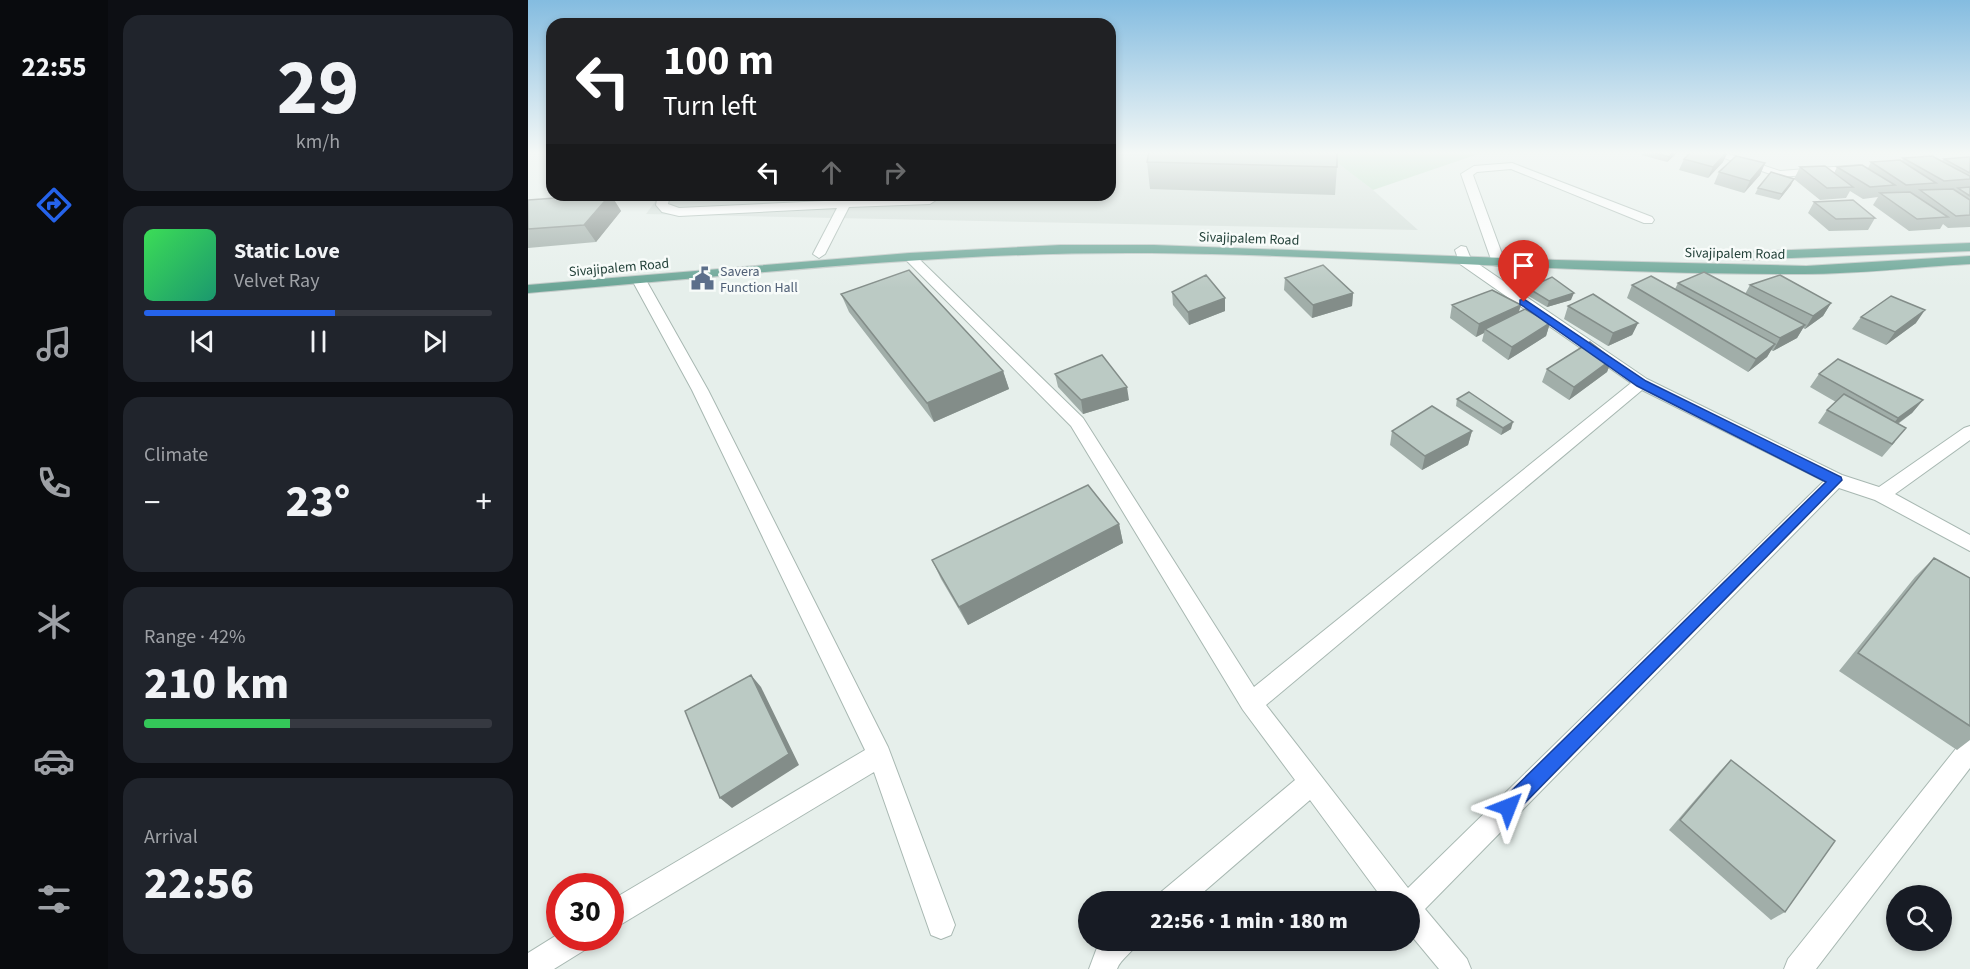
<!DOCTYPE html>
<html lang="en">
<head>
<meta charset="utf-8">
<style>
	body { margin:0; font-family:"Source Sans 3",sans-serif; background:#20242c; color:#f1f3f6; height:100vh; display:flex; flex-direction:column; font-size:22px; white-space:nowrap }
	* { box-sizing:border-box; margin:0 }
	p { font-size:20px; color:#9ea1a6 }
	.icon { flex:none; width:33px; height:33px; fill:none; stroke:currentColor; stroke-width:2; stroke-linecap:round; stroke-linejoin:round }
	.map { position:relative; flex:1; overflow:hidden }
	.drawer { display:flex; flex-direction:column; gap:15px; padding:15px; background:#0d0f14; width:420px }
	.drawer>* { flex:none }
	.banner { position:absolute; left:18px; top:18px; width:570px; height:183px; border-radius:18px; box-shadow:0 3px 9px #0003; background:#202124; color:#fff; overflow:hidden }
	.buttons { position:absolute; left:1358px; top:885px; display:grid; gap:12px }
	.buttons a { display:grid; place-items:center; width:66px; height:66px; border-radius:50%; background:#171b24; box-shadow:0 3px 9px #0003; font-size:30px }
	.speed { position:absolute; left:18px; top:873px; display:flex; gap:12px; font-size:30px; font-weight:700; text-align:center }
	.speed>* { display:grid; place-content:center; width:78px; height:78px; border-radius:50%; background:#171b24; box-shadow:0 3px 9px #0003; line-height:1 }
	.speed .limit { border:9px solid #d22; background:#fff; color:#111 }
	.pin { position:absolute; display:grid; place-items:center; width:51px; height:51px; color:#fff; margin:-62px -26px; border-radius:50% 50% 50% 0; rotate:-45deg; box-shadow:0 0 6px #0007 }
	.pin .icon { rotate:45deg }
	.me { position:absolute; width:66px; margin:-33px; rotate:45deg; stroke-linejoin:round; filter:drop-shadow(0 0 4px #0008) }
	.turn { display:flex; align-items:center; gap:21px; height:126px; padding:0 18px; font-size:27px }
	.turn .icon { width:78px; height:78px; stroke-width:2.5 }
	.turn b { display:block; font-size:42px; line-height:51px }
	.lanes { display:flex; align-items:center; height:57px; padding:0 18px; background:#0003; justify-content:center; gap:30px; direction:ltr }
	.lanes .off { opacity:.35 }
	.big { font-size:45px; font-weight:800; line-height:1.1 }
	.drawer .card { flex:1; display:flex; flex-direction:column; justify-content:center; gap:9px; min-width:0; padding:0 21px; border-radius:18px; background:#20242c }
	.drawer .dial { align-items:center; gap:0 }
	.dial b { font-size:78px; line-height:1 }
	.song { display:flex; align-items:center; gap:18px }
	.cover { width:72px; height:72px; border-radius:9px; background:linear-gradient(135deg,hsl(130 70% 55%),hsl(160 70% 35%)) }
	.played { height:6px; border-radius:3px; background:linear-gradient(90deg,#2563eb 55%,#363941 55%) }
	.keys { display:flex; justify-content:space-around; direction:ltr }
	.heat { display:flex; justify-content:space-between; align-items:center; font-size:33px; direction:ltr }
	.charge { height:9px; border-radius:4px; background:linear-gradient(90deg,#34c759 42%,#363941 0) }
	.trip { position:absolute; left:550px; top:891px; width:342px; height:60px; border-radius:30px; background:#171b24; box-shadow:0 3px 9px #0003; font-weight:800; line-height:60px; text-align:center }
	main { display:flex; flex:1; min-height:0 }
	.tab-bar { display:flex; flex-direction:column; width:108px; justify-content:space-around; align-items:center; background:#090b0e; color:#9ea1a6 }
	.tab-bar .icon { width:42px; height:42px }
	.tab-bar .on { color:#2563eb }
	.tab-bar b { font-size:27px; color:#f1f3f6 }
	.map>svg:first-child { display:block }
	.built { fill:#d4dfda }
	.green { fill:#bfe0c8 }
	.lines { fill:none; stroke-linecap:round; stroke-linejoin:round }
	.minor-casing { stroke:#a8b8b2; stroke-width:2 }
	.major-casing { stroke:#c2cac8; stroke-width:2 }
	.minor { fill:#fff; fill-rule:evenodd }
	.major { fill:#6aa596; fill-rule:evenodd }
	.wall { fill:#a1aea9 }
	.shaded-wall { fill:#838d89 }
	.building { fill:#bbcac4; stroke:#838d89; stroke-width:1.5 }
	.route { fill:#2563eb; stroke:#184099; stroke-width:1.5 }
	.labels { text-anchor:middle; stroke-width:5; stroke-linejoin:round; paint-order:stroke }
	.far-street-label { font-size:14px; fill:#24423a; stroke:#f7fbf9 }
	.far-service-label { font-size:14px; fill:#4e5e75; stroke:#f7fbf9; text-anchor:start }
</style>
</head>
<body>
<main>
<nav class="tab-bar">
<b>22:55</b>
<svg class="icon on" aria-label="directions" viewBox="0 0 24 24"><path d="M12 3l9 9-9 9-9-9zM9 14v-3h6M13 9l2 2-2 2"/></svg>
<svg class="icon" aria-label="music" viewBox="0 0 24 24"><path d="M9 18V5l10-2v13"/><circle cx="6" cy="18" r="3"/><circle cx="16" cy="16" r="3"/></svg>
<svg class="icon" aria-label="phone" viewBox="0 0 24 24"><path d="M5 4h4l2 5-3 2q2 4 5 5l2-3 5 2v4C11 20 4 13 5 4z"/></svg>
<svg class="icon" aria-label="climate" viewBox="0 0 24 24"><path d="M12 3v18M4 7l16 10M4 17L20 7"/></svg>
<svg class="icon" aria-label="car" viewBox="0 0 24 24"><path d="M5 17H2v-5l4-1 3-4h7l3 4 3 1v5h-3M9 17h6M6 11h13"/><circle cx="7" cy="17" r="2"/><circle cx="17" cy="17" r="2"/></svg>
<svg class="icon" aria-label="filters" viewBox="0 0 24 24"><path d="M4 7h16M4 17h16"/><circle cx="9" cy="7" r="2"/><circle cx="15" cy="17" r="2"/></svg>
</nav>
<section class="drawer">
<div class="card dial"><b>29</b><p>km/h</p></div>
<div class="card">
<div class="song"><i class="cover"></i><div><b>Static Love</b><p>Velvet Ray</p></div></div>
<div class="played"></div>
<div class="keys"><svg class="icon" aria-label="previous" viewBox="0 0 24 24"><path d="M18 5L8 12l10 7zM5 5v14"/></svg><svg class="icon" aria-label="pause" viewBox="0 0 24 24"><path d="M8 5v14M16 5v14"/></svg><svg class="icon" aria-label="next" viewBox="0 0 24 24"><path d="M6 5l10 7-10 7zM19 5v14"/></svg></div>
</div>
<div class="card"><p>Climate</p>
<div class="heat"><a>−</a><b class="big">23°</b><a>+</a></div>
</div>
<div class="card"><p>Range · 42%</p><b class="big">210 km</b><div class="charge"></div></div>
<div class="card"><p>Arrival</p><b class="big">22:56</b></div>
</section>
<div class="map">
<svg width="1442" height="969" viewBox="0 0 1442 969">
	<rect width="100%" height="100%" fill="#e6efeb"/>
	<!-- built -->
	<path class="built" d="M582,152H795L845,190L890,230L118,214L132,195H582Z"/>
	<!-- green -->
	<path class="green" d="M795,152H956L845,190Z"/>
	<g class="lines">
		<defs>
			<path id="minor" d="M1179,152H1195L1252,171L1332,165L1337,168L1332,171L1251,177Z
				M984,163L1124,217L1126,220L1124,223H1116L983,169L949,172L945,175L977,262L970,266L965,265L933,174L946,166Z
				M130,195H142L140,204L151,208L402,196L408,200L402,204L321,207L297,254L291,258L285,254L309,208L151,216L134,212L128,205Z
				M933,246L938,247L943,259L1119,379L1314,475L1351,487L1436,428L1442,426V440L1367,494L1442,535V551L1347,500L1311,488L897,909L939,959L943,969H911L882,934V902H857L782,800L664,902H630L633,892L767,780L715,710L543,426L375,257L381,253L386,254L555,418L726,687L1103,383L932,264L927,250ZM1114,390L1296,481L880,888L738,705Z
				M111,276L118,280L180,390L360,747L427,925L423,935L413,939L403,935L346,772L82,931V901L337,750L164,390L104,280Z
				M1442,738V768L1288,969H1256L1260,959L1434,741Z
				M32,933V938H64L60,948L26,969H0V953Z
				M575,940H611C606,952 593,958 589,969H561L570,945Z"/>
			<path id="major" d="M1442,243V251L1215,260L1209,256L1215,252Z
				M532,245H626L1029,260L1278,266L1442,256V264C1387,267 1331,274 1275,274C1058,275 840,255 623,253C415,251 207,276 0,293V285L381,253Z"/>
		</defs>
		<!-- minor casing -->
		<use href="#minor" class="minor-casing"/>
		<!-- major casing -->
		<use href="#major" class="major-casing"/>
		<!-- minor -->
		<use href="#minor" class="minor"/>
		<!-- major -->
		<use href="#major" class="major"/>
	</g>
	<!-- wall -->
	<path class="wall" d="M1114,152H1150L1139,162L1113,155Z
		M1442,157V227L1420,228L1415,224L1412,229L1381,231L1345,205L1350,197L1335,199L1322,191L1318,198L1292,200L1266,179L1272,167L1306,173L1309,167L1340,168L1343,162L1374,161L1375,158L1414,161L1416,159Z
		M1156,159L1195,162L1180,178L1151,170Z
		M619,162L809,167L807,195L622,189Z
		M1237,163L1232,175L1216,193L1186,184L1191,172Z
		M1263,185L1251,200L1227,194L1230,188Z
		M68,195H83L93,211L68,242L0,248V200Z
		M227,195H270L269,197L229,199Z
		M1286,202L1347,218L1340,230L1301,231L1280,213Z
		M757,278L825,293L824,306L784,318L756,290Z
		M1150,283L1217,294L1222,285L1303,303L1295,316L1277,329L1275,328L1269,338L1245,351L1243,350L1239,357L1220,372L1099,298L1104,285L1147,289Z
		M1000,288L1043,300L1019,307L999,295Z
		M644,292L697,311L661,325L645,305Z
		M313,294L475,371L481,389L406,422L321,312Z
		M924,305L991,311L1022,323L1018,336L980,360L954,341L956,333L948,337L922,318Z
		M1040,306L1110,323L1104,335L1080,346L1036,319Z
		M1333,317L1388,323L1358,345L1324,329Z
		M1084,359L1079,372L1041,400L1014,382L1019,369Z
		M527,374L601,400L555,414L530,387Z
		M1291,374L1395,400L1384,413L1370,424L1367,442L1354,457L1290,423L1299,410L1308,402L1282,387Z
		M929,399L983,429L973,435L928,406Z
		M864,431H944L940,445L894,470L862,445Z
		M591,524L595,543L440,625L413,579L404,560Z
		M1406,558L1442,578V740L1429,750L1311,671L1387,577Z
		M1203,760L1257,912L1243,920L1141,830L1192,771Z"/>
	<!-- shaded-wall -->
	<path class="shaded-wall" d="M1146,152H1150L1139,162L1141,157Z
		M1200,152L1195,162L1180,178L1185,167Z
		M1237,163L1232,175L1216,193L1222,181Z
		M1266,179L1263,185L1251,200L1254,194Z
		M82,195H83L93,211L68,242L56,225Z
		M825,293L824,306L784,318L785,305Z
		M1046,293L1043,300L1019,307L1021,301Z
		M697,298V311L661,325L660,312Z
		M1303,303L1295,316L1277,329L1285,316Z
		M993,305L989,318L957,329L956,333L948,337L951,324Z
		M1397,310L1388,323L1358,345L1367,332Z
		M1022,323L1018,336L980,360L984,347Z
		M1110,323L1104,335L1080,346L1085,333Z
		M1277,325L1269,338L1245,351L1252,338Z
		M1247,344L1239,357L1220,372L1228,359Z
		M1084,359L1079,372L1041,400L1046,387Z
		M475,371L481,389L406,422L399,403Z
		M599,387L601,400L555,414L553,400Z
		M1395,400L1384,413L1359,431L1370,418Z
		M985,422L983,429L973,435L975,428Z
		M944,431L940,445L894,470L897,456Z
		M591,524L595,543L440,625L431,607Z
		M223,675L233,687L271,765L204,808L192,798Z"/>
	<!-- building -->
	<path class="building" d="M621,152H809V167L619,162Z
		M1124,152H1146L1141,157Z
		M1163,152H1199L1185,167L1156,159Z
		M1208,156L1237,163L1222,181L1191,172Z
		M1404,156L1442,176V179L1416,181L1375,158Z
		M1440,157H1442V173L1416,159Z
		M1372,160L1408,183L1378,185L1343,162Z
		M1334,165L1367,185L1342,187L1309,167Z
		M1297,166L1325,187L1299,188L1272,167Z
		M1243,172L1266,179L1254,194L1230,188Z
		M1442,187V196L1430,188Z
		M1425,189L1442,200V215L1428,216L1392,190Z
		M1382,192L1420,217L1389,219L1352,193Z
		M68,195H82L56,225L0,229V200Z
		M1325,200L1347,218L1308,219L1286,202Z
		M795,265L825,293L785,305L757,278Z
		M381,270L475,371L399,403L313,294Z
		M1176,272L1277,325L1252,338L1150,283Z
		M678,275L697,298L660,312L644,292Z
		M1252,275L1303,303L1285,316L1222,285Z
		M1123,276L1247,344L1228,359L1104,285Z
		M1024,277L1046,293L1021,301L1000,288Z
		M964,290L993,305L951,324L924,305Z
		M1065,294L1110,323L1085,333L1040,306Z
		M1363,296L1397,310L1367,332L1333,317Z
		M997,309L1022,323L984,347L957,329Z
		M1062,342L1084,359L1046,387L1019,369Z
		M574,355L599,387L553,400L527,374Z
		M1310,359L1395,400L1370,418L1291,374Z
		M941,392L985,422L975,428L929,399Z
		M1316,394L1378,428L1364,444L1299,410Z
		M904,406L944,431L897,456L864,431Z
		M560,485L591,524L431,607L404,560Z
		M1406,558L1442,578V726L1330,653Z
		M223,675L261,754L192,798L157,711Z
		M1203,760L1307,841L1257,912L1152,820Z"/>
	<!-- sky -->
	<linearGradient id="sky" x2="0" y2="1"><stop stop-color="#84bce0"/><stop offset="0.53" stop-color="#f4f8f6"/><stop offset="1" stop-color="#f4f8f6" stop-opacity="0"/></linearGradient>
	<rect width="1442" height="288" fill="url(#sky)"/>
	<!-- route -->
	<path class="route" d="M996,299L1118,381L1313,477L1314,480L987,813L980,816L974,813L971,807L974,800L1298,482L1109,386L992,304V300Z"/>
	<!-- icons -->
	<defs>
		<symbol id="civic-bare" viewBox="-9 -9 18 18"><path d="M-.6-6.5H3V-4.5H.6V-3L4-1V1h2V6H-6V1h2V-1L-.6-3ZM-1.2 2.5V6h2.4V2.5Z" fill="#5c6f8a" stroke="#f7fbf9" stroke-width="2.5" paint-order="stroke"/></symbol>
	</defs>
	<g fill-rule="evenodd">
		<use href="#civic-bare" x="158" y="262" width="33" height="33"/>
	</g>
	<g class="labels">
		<!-- far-street labels -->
		<g class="far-street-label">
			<text transform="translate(721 238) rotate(2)" y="5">Sivajipalem Road</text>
			<text transform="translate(1207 253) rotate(1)" y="5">Sivajipalem Road</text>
			<text transform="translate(91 267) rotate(-5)" y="5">Sivajipalem Road</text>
		</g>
		<!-- far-service labels -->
		<g class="far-service-label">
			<text x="192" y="276">Savera<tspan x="192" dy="16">Function Hall</tspan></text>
		</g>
	</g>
</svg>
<div class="buttons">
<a><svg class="icon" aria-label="search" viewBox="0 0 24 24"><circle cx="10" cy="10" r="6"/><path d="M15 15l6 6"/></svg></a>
</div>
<div class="speed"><div class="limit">30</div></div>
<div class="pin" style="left:996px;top:302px;background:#d93025"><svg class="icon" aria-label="arrive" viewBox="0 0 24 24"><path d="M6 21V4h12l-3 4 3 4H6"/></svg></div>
<svg class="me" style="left:980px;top:807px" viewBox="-20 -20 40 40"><path d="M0-17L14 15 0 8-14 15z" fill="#2563eb" stroke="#fff" stroke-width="4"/></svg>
<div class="trip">22:56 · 1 min · 180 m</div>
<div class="banner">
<div class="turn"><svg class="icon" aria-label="left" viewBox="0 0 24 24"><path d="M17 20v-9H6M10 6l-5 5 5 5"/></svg><div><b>100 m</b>Turn left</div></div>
<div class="lanes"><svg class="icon" aria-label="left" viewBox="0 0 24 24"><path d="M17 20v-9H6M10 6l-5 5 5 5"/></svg><svg class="icon off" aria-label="ahead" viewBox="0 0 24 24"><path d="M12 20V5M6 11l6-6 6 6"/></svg><svg class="icon off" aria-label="right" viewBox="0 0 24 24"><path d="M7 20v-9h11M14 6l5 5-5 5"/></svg></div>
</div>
</div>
</main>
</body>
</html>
